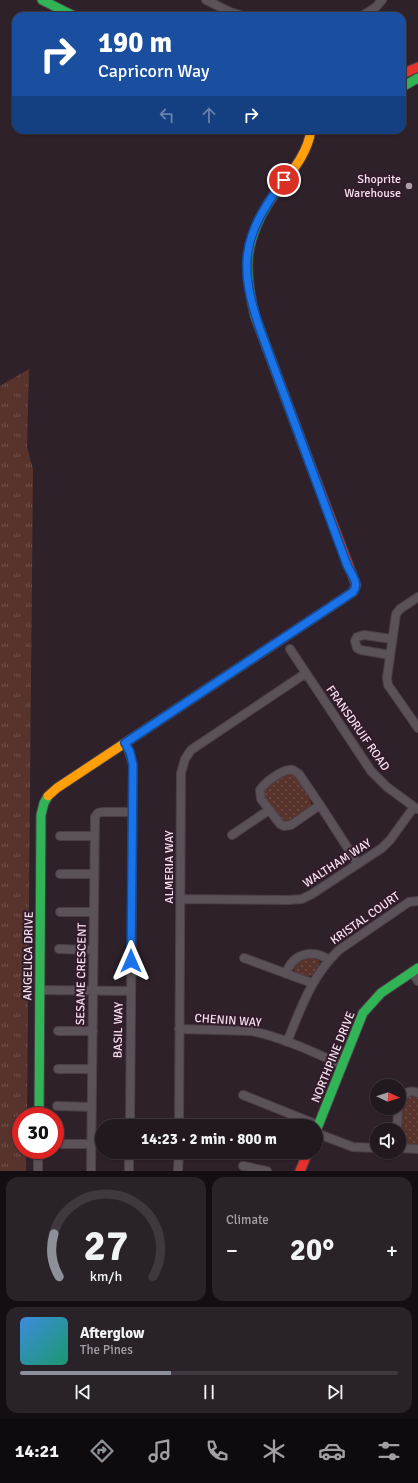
<!DOCTYPE html>
<html lang="en">
<head>
<meta charset="utf-8">
<style>
	body { margin:0; font-family:Signika,sans-serif; background:#2a2229; color:#f1f3f6; height:100vh; display:flex; flex-direction:column; font-size:15px; white-space:nowrap }
	* { box-sizing:border-box; margin:0 }
	p { font-size:13px; color:#a2a0a5 }
	.icon { flex:none; width:22px; height:22px; fill:none; stroke:currentColor; stroke-width:2; stroke-linecap:round; stroke-linejoin:round }
	.map { position:relative; height:1171px; overflow:hidden }
	.details { display:flex; flex-direction:column; gap:6px; padding:6px; background:#130e12; flex:1 }
	.details>* { flex:none }
	.guide { position:absolute; left:12px; top:12px; width:394px; height:122px; border-radius:12px; box-shadow:0 1px 3px #0004,0 0 0 1px #3f383e; background:#1a4fa0; color:#fff; overflow:hidden }
	.needle { width:26px; rotate:94deg }
	.tools { position:absolute; left:370px; top:1079px; display:grid; gap:8px }
	.tools a { display:grid; place-items:center; width:36px; height:36px; border-radius:50%; background:#221920; box-shadow:0 1px 3px #0004,0 0 0 1px #3f383e; font-size:20px }
	.speed { position:absolute; left:12px; top:1107px; display:flex; gap:8px; font-size:20px; font-weight:700; text-align:center }
	.speed>* { display:grid; place-content:center; width:52px; height:52px; border-radius:50%; background:#221920; box-shadow:0 1px 3px #0004,0 0 0 1px #3f383e; line-height:1 }
	.speed .limit { border:6px solid #d22; background:#fff; color:#111 }
	.pin { position:absolute; display:grid; place-items:center; width:34px; height:34px; color:#fff; margin:-17px; border:2px solid #fff; border-radius:50%; box-shadow:0 1px 4px #0007 }
	.me { position:absolute; width:44px; margin:-22px; rotate:0deg; stroke-linejoin:round; filter:drop-shadow(0 0 3px #0008) }
	.turn { display:flex; align-items:center; gap:14px; height:84px; padding:0 20px; font-size:18px }
	.turn .icon { width:52px; height:52px; stroke-width:2.5 }
	.turn b { display:block; font-size:28px; line-height:34px }
	.lanes { display:flex; align-items:center; height:38px; padding:0 20px; background:#0003; justify-content:center; gap:20px; direction:ltr }
	.lanes .off { opacity:.35 }
	.big { font-size:30px; font-weight:700; line-height:1.1 }
	.details .tile { flex:1; display:flex; flex-direction:column; justify-content:center; gap:6px; min-width:0; padding:0 14px; border-radius:12px; background:#2a2229 }
	.details .dial { align-items:center; gap:0 }
	.dial svg { height:104px; overflow:visible; fill:none; stroke:#3f383e; stroke-width:7; stroke-linecap:round; text-anchor:middle }
	.dial text { fill:#f1f3f6; stroke:none }
	.song { display:flex; align-items:center; gap:12px }
	.cover { width:48px; height:48px; border-radius:6px; background:linear-gradient(135deg,hsl(210 70% 55%),hsl(160 70% 35%)) }
	.played { height:4px; border-radius:2px; background:linear-gradient(90deg,#8c9099 40%,#3f383e 40%) }
	.keys { display:flex; justify-content:space-around; direction:ltr }
	.heat { display:flex; justify-content:space-between; align-items:center; font-size:22px; direction:ltr }
	.details .tiles { flex:1; display:grid; gap:6px; grid-template-columns:1fr 1fr }
	.tile:last-child { grid-column:span 2 }
	.trip { position:absolute; left:95px; top:1119px; width:228px; height:40px; border-radius:20px; background:#221920; box-shadow:0 1px 3px #0004,0 0 0 1px #3f383e; font-weight:700; line-height:40px; text-align:center }
	.menu { display:flex; height:64px; justify-content:space-around; align-items:center; background:#0e0a0d; color:#a2a0a5 }
	.menu .icon { width:28px; height:28px }
	.menu .on { color:#8c9099 }
	.menu b { font-size:18px; color:#f1f3f6 }
	.map>svg:first-child { display:block }
	.grass { fill:url(#grass-tufts) }
	.park { fill:url(#park-dots) }
	.lines { fill:none; stroke-linecap:round; stroke-linejoin:round }
	.street-casing { stroke:#4b3e47; stroke-width:10 }
	.fast-casing { stroke:#4b3e47; stroke-width:11 }
	.slow-casing { stroke:#4b3e47; stroke-width:11 }
	.jam-casing { stroke:#4b3e47; stroke-width:11 }
	.street { stroke:#5b5158; stroke-width:8 }
	.fast { stroke:#30b455; stroke-width:9 }
	.slow { stroke:#ff9f0a; stroke-width:9 }
	.jam { stroke:#e5322d; stroke-width:9 }
	.route-casing { stroke:#114b97; stroke-width:10 }
	.route { stroke:#1a73e8; stroke-width:7 }
	.poi-dot { fill:#af9fa9; stroke:#341b2c; stroke-width:1.5 }
	.labels { text-anchor:middle; stroke-width:4; stroke-linejoin:round; paint-order:stroke }
	.poi-label { font-size:12px; fill:#f5e3ee; stroke:#341b2c; text-anchor:end }
	.street-label { font-size:12px; fill:#f5e3ee; stroke:#341b2c }
</style>
</head>
<body>
<div class="map">
<svg width="418" height="1171" viewBox="0 0 418 1171">
	<defs>
		<pattern id="grass-tufts" width="24" height="20" patternUnits="userSpaceOnUse"><rect width="24" height="20" fill="#58332c"/><path d="M3 7l-1-3M5 7V3M7 7l1-3M15 17l-1-3M17 17v-4M19 17l1-3" fill="none" stroke="#71504b"/></pattern>
		<pattern id="park-dots" width="8" height="8" patternUnits="userSpaceOnUse"><rect width="8" height="8" fill="#58332c"/><path d="M2 2h.1M6 6h.1" fill="none" stroke="#71504b" stroke-width="1.8" stroke-linecap="round"/></pattern>
	</defs>
	<rect width="100%" height="100%" fill="#2e212a"/>
	<!-- grass -->
	<path class="grass" d="M29,369L27,447L33,469L27,1116H21V1150H26V1171H0V386Z"/>
	<!-- park -->
	<path class="park" d="M285,773H291C299,778 313,797 311,806L287,823L280,820L264,794L265,788Z
		M305,957L318,958L320,963L313,975L308,977L295,972L294,969L295,965Z
		M413,1095L418,1097V1145C410,1145 403,1146 400,1138L401,1108L408,1096Z"/>
	<g class="lines">
		<defs>
			<path id="street" d="M206,0L230,12L244,16
				M362,16L376,7L382,0
				M418,597L400,609L396,614L387,678L388,685L418,728
				M290,649L371,771L387,787L417,809
				M390,655L361,650L357,648L355,641L357,637L364,635L392,639
				M125,743L129,752L133,765L130,1126
				M320,805L299,774L293,770C284,768 265,782 260,790L261,799L280,824L284,826L291,825L320,805L358,864
				M232,835L269,810
				M60,836H94
				M60,874H94
				M180,899L289,900L302,899L312,894L382,848L390,840L414,807
				M60,912H94
				M59,949L93,950
				M244,958L312,983
				M412,972L418,981
				M286,974C292,954 312,948 329,960
				M40,990L131,991
				M179,1029L251,1031C282,1037 313,1052 342,1065
				M58,1031H93
				M287,1042C301,1008 312,975 339,950L409,902L418,901
				M58,1069H92
				M243,1095L318,1125
				M57,1106L92,1107
				M399,1106C402,1096 407,1088 418,1093
				M179,1126L181,773L185,759L191,750L306,673
				M397,1130L398,1108
				M316,1133L353,1147L377,1148
				M57,1144H92
				M399,1148L418,1149
				M243,1166L267,1171
				M38,1171V1150
				M91,1171L95,817L98,813L102,812H132
				M129,1171V1152
				M178,1171L179,1152"/>
			<path id="fast" d="M42,0L74,16
				M402,87L418,78
				M269,202C243,243 244,271 255,316L304,448
				M39,1116L41,815L44,803L48,796
				M316,1131L363,1013L381,993L418,968"/>
			<path id="slow" d="M269,202C284,179 307,159 311,130
				M48,796L57,788L273,645"/>
			<path id="jam" d="M402,74L418,67
				M273,645L353,592L356,585L304,448
				M300,1171L308,1152"/>
		</defs>
		<!-- street casing -->
		<use href="#street" class="street-casing"/>
		<!-- fast casing -->
		<use href="#fast" class="fast-casing"/>
		<!-- slow casing -->
		<use href="#slow" class="slow-casing"/>
		<!-- jam casing -->
		<use href="#jam" class="jam-casing"/>
		<!-- street -->
		<use href="#street" class="street"/>
		<!-- fast -->
		<use href="#fast" class="fast"/>
		<!-- slow -->
		<use href="#slow" class="slow"/>
		<!-- jam -->
		<use href="#jam" class="jam"/>
	</g>
	<g class="lines">
		<defs>
			<path id="route" d="M131,961L133,765L130,752L125,743L353,592C360,583 351,574 347,565L261,332C238,266 241,237 284,180"/>
		</defs>
		<!-- route casing -->
		<use href="#route" class="route-casing"/>
		<!-- route -->
		<use href="#route" class="route"/>
	</g>
	<!-- markers -->
	<circle class="poi-dot" cx="409" cy="186" r="4"/>
	<g class="labels">
		<!-- poi labels -->
		<g class="poi-label">
			<text x="401" y="183">Shoprite<tspan x="401" dy="14">Warehouse</tspan></text>
		</g>
		<!-- street labels -->
		<g class="street-label">
			<text transform="translate(358 728) rotate(55)" y="4">FRANSDRUIF ROAD</text>
			<text transform="translate(337 863) rotate(-33)" y="4">WALTHAM WAY</text>
			<text transform="translate(169 867) rotate(-90)" y="4">ALMERIA WAY</text>
			<text transform="translate(365 918) rotate(-35)" y="4">KRISTAL COURT</text>
			<text transform="translate(28 956) rotate(-89)" y="4">ANGELICA DRIVE</text>
			<text transform="translate(81 974) rotate(-89)" y="4">SESAME CRESCENT</text>
			<text transform="translate(228 1020) rotate(4)" y="4">CHENIN WAY</text>
			<text transform="translate(118 1030) rotate(-89)" y="4">BASIL WAY</text>
			<text transform="translate(333 1057) rotate(-68)" y="4">NORTHPINE DRIVE</text>
		</g>
	</g>
</svg>
<div class="tools">
<a><svg class="needle" viewBox="-14 -14 28 28"><path d="M0-13l5 13h-10z" fill="#e53935"/><path d="M0 13l5-13h-10z" fill="#a2a0a5"/></svg></a>
<a><svg class="icon" aria-label="sound" viewBox="0 0 24 24"><path d="M4 9h4l5-4v14l-5-4H4zM17 9q2 3 0 6"/></svg></a>
</div>
<div class="speed"><div class="limit">30</div></div>
<div class="pin" style="left:284px;top:180px;background:#d93025"><svg class="icon" aria-label="arrive" viewBox="0 0 24 24"><path d="M6 21V4h12l-3 4 3 4H6"/></svg></div>
<svg class="me" style="left:131px;top:961px" viewBox="-20 -20 40 40"><path d="M0-17L14 15 0 8-14 15z" fill="#1a73e8" stroke="#fff" stroke-width="4"/></svg>
<div class="trip">14:23 · 2 min · 800 m</div>
<div class="guide">
<div class="turn"><svg class="icon" aria-label="right" viewBox="0 0 24 24"><path d="M7 20v-9h11M14 6l5 5-5 5"/></svg><div><b>190 m</b>Capricorn Way</div></div>
<div class="lanes"><svg class="icon off" aria-label="left" viewBox="0 0 24 24"><path d="M17 20v-9H6M10 6l-5 5 5 5"/></svg><svg class="icon off" aria-label="ahead" viewBox="0 0 24 24"><path d="M12 20V5M6 11l6-6 6 6"/></svg><svg class="icon" aria-label="right" viewBox="0 0 24 24"><path d="M7 20v-9h11M14 6l5 5-5 5"/></svg></div>
</div>
</div>
<section class="details">
<div class="tiles">
<div class="tile dial"><svg viewBox="0 0 100 80">
<path d="M14 69A42 42 0 1 1 86 69"/>
<path d="M14 69A42 42 0 0 1 10 36" stroke="#8c9099"/>
<text x="50" y="56" font-size="32" font-weight="700">27</text>
<text x="50" y="72" font-size="11">km/h</text>
</svg></div>
<div class="tile"><p>Climate</p>
<div class="heat"><a>−</a><b class="big">20°</b><a>+</a></div>
</div>
<div class="tile">
<div class="song"><i class="cover"></i><div><b>Afterglow</b><p>The Pines</p></div></div>
<div class="played"></div>
<div class="keys"><svg class="icon" aria-label="previous" viewBox="0 0 24 24"><path d="M18 5L8 12l10 7zM5 5v14"/></svg><svg class="icon" aria-label="pause" viewBox="0 0 24 24"><path d="M8 5v14M16 5v14"/></svg><svg class="icon" aria-label="next" viewBox="0 0 24 24"><path d="M6 5l10 7-10 7zM19 5v14"/></svg></div>
</div>
</div>
</section>
<nav class="menu">
<b>14:21</b>
<svg class="icon on" aria-label="directions" viewBox="0 0 24 24"><path d="M12 3l9 9-9 9-9-9zM9 14v-3h6M13 9l2 2-2 2"/></svg>
<svg class="icon" aria-label="music" viewBox="0 0 24 24"><path d="M9 18V5l10-2v13"/><circle cx="6" cy="18" r="3"/><circle cx="16" cy="16" r="3"/></svg>
<svg class="icon" aria-label="phone" viewBox="0 0 24 24"><path d="M5 4h4l2 5-3 2q2 4 5 5l2-3 5 2v4C11 20 4 13 5 4z"/></svg>
<svg class="icon" aria-label="climate" viewBox="0 0 24 24"><path d="M12 3v18M4 7l16 10M4 17L20 7"/></svg>
<svg class="icon" aria-label="car" viewBox="0 0 24 24"><path d="M5 17H2v-5l4-1 3-4h7l3 4 3 1v5h-3M9 17h6M6 11h13"/><circle cx="7" cy="17" r="2"/><circle cx="17" cy="17" r="2"/></svg>
<svg class="icon" aria-label="filters" viewBox="0 0 24 24"><path d="M4 7h16M4 17h16"/><circle cx="9" cy="7" r="2"/><circle cx="15" cy="17" r="2"/></svg>
</nav>
</body>
</html>
